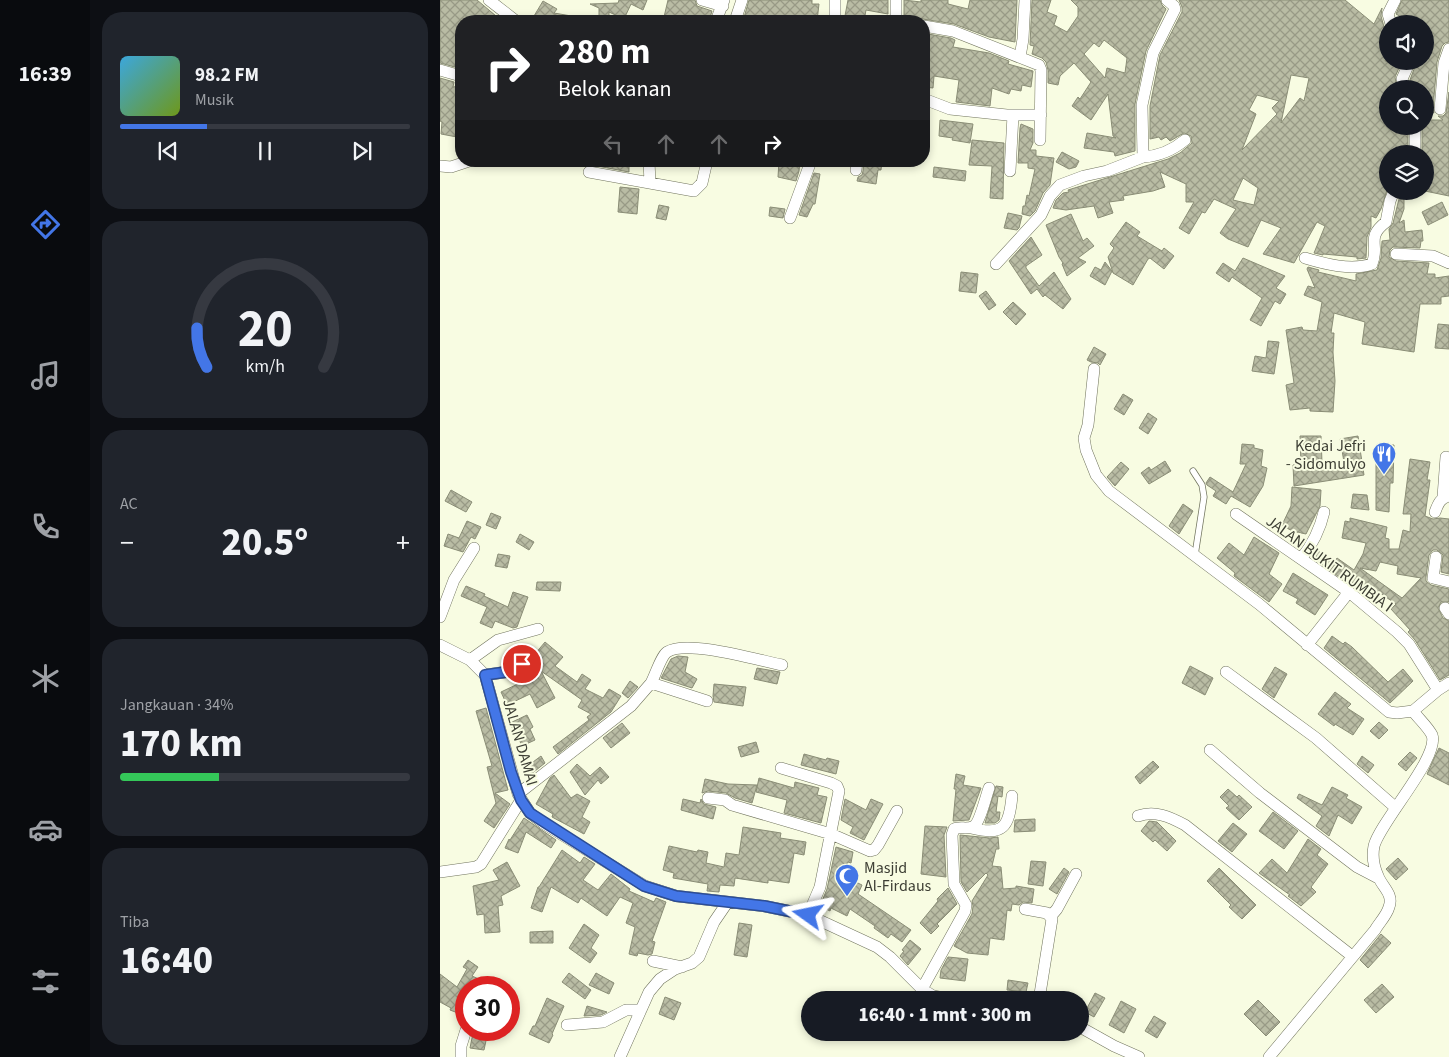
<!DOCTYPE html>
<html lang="id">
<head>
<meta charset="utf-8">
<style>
	body { margin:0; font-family:"Source Sans 3",sans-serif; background:#20242c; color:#f1f3f6; height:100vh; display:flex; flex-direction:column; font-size:19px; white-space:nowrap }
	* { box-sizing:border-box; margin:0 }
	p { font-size:16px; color:#9ea1a6 }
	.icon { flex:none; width:28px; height:28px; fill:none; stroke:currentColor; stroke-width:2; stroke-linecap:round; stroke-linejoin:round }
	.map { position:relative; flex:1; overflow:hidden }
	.side { display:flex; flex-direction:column; gap:12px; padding:12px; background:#0d0f14; width:350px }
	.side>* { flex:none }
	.banner { position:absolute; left:15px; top:15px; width:475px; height:152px; border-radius:20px; box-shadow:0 2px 8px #0003; background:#202124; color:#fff; overflow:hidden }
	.tools { position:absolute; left:939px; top:15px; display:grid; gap:10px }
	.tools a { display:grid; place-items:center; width:55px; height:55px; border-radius:50%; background:#171b24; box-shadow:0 2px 8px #0003; font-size:25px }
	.speed { position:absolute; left:15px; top:976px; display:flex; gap:10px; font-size:25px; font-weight:700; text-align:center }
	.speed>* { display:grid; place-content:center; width:65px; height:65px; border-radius:50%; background:#171b24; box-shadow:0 2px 8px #0003; line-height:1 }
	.speed .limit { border:8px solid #d22; background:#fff; color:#111 }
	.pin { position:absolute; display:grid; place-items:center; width:42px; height:42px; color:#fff; margin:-21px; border:2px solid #fff; border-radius:50%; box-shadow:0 1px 5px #0007 }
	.me { position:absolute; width:55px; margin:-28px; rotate:282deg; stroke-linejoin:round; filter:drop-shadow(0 0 4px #0008) }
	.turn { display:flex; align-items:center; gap:18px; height:105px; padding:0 20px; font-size:22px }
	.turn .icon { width:65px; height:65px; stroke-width:2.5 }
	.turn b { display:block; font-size:35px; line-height:42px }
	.lanes { display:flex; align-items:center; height:48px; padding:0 20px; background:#0003; justify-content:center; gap:25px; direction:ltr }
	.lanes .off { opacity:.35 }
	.big { font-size:38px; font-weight:800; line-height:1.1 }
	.side .widget { flex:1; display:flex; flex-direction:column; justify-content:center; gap:8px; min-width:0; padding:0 18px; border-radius:20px; background:#20242c }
	.side .dial { align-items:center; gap:0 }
	.dial svg { height:130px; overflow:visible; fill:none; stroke:#363941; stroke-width:7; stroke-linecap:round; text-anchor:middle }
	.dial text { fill:#f1f3f6; stroke:none }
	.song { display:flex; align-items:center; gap:15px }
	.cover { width:60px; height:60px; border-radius:8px; background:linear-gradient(135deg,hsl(200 70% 55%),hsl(80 70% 35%)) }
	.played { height:5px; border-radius:2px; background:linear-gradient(90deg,#4376e7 30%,#363941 30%) }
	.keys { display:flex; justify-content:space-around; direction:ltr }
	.heat { display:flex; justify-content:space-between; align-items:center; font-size:28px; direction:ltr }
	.charge { height:8px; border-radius:4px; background:linear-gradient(90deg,#34c759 34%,#363941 0) }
	.trip { position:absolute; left:361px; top:991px; width:288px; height:50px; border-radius:25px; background:#171b24; box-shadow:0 2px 8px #0003; font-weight:800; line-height:50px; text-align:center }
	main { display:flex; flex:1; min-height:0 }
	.dock { display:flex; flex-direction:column; width:90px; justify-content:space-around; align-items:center; background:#090b0e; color:#9ea1a6 }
	.dock .icon { width:35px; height:35px }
	.dock .on { color:#4376e7 }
	.dock b { font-size:22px; color:#f1f3f6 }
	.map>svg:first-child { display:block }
	.building { fill:url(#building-cross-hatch); stroke:#8a8d76; fill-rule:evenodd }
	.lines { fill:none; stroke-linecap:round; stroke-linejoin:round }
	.lane-casing { stroke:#71745e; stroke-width:7 }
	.street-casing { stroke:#71745e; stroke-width:12 }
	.lane { stroke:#fff; stroke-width:5.5 }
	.street { stroke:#fff; stroke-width:11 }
	.route-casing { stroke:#2c4d96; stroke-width:12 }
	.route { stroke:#4376e7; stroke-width:9 }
	.labels { text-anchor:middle; stroke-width:4; stroke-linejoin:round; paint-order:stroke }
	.poi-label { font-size:16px; fill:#3d3e34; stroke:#f8fce2; text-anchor:end }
	.street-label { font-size:16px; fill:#3d3e34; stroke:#f8fce2 }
</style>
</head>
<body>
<main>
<nav class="dock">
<b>16:39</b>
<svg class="icon on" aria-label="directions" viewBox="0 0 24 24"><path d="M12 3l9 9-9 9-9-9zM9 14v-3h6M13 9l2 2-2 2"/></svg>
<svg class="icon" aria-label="music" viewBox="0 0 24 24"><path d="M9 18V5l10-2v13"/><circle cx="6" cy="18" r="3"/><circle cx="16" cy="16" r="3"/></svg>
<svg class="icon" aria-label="phone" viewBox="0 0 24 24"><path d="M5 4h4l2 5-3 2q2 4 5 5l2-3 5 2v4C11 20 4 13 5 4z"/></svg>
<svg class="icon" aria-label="climate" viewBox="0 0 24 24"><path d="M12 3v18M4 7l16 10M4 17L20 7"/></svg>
<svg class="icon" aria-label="car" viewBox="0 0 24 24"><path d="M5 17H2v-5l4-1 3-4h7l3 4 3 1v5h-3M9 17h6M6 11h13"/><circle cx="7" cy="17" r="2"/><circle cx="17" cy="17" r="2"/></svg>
<svg class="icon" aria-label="filters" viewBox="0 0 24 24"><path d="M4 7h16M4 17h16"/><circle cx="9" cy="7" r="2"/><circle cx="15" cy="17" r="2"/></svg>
</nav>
<section class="side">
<div class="widget">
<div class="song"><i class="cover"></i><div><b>98.2 FM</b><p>Musik</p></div></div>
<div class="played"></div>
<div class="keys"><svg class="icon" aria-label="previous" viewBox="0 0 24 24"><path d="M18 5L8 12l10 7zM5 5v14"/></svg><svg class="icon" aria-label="pause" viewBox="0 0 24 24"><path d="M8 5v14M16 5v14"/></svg><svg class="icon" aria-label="next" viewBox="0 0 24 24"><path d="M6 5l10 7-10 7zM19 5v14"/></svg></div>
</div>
<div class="widget dial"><svg viewBox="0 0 100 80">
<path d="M14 69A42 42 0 1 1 86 69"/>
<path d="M14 69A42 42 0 0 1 8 45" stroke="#4376e7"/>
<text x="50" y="56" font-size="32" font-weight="700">20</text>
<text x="50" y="72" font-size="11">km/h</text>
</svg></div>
<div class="widget"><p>AC</p>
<div class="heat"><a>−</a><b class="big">20.5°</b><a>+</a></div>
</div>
<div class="widget"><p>Jangkauan · 34%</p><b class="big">170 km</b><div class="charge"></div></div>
<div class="widget"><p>Tiba</p><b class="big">16:40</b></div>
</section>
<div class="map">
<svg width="1009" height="1057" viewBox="0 0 1009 1057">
	<defs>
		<pattern id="building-cross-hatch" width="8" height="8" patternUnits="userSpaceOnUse" patternTransform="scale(1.25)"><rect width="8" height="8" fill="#b9bca4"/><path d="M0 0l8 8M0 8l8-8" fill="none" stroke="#989a86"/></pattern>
	</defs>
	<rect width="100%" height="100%" fill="#f8fce2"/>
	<!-- building -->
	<path class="building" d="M0,0H37L62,21H21V59H16L15,67L0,63Z
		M179,0H207L203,10L191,4L184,19L169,12V19H159V8L150,4L178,3Z
		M228,0H255L257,6L272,11L269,21H240L224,17Z
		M309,0H372V4H379L377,21H303Z
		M408,0H448V14L426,10L424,21H404Z
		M464,0L481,2V0H508V4L528,9L530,0H577L575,42L549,37L514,24L464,16Z
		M592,0H611L607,12L617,16L614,25L627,32L638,16V7L631,0H720L722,5L726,9L706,51L695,104V151L675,156L674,152L644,148L647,133L676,138L673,136L668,94L651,120L632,106L638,97L640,99L651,82L634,63L620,76L618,85L608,83V70L606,62L602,58L592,54L594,46L590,45ZM664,40L687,58L685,73L667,68L665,78L644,54L654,43L659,47Z
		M739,0H905L934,24L942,8L941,16L944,27L948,30V55L945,61H962L955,77L957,89H948V126H968V154H948V187L941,209L936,218L931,216V227L927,237L926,258L917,259V257L883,254V255L874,253L885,226L877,222L854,263L823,254L841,228L821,220L808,247L788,239L780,233L796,209L774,199L765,213L762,212L749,234L739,228L754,202H746V184L720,172L725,187L713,191L683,196L684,200L669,202L673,213L658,218L654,206L626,210L613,208L616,200L623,193L629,192L628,190L728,159L740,153L752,143L751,136L744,133L730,141L726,137L721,140L719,137L710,139V106L720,55L742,12V7ZM851,75L869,78L864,101L860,98L841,123ZM817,95L839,101L832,108L837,114L802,150L816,114L809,110ZM803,178L818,188L814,205L793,200Z
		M962,0H1009V42L1005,43L1002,46L997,62L993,108L994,113L985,107V89H972L970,80L977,61H985V24H974L956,14Z
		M103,1L117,9L114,13L137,17L136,21H104L94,16Z
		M488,34L511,38L515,40L513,47L549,53L569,61L568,64L593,71L591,87L582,85L581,91L571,89L569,94L552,88L550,106L516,102L519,80L494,76L493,88L484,87V37H488Z
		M0,78L14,82L13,87L21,86V122H20L17,137L1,134L2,122L0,121Z
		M1009,92V196L985,191V154H982V126H985V120H1003L998,116H1003L1006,113Z
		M500,120L533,124L530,143L512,140L513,138L499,136Z
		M581,124L593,129V143L590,150H596V156L614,158L610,185L603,193L595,211L590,216L582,214L583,206H585L587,195L589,196L595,169L588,168V163H578L580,128Z
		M532,140L564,143L563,199L550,198L552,166L529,165Z
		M622,152L639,161L636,167L629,169L616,162Z
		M152,161H189V172L152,165Z
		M339,161H360L359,171L356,181L338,177Z
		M424,161H442L441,170H438L436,184L417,181L418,177L422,175L423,171Z
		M494,167L526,171L525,181L493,177Z
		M374,173L380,174L375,204H373L367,217L359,215Z
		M180,187L199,189L197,214L178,212Z
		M961,191H964V209L959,223L964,220L965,232L982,230L983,241H981L980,248L953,247L950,250L949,257L956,261L989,263L987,274H995V278L1009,276V296L1001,297V304H980L974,352L922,344L925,322L894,313L891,333H894L893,352L895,381L893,412L870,411V408L850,410L846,385L854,383L846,330L862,327L863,330L877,331L882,302L864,295L868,286L875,288L867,269L868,267L879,270L878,272L916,281V274L937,270L941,258L942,241L950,240L949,229L953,223Z
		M1002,202L1008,215L988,225L982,212Z
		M219,205L229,207L226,220L216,218Z
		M330,207L345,209L343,218L329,216Z
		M568,213L582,216L579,228L577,230L564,228Z
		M631,214L643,241L647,238L654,246L638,258L646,262L627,276L622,264L623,263L619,257L606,225Z
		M686,222L700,232L697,236L722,251L724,248L734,256L724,269L710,258L708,259L693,285L673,273L668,257L674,248L670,244Z
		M591,237L602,255L586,266V268L599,286L614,272L631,299L623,309L605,295L603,297L597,289L591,294L569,261Z
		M803,258L845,276L836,288L846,294L840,304L835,301L821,326L810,320L822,298L792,277L789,282L776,273L783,263L795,271Z
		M665,262L672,271L665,285L650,276L655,267L661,270Z
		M521,272L538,274L536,293L519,291Z
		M546,291L556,305L549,310L539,296Z
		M573,302L586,314L576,325L563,312Z
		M998,324L1009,325V349L995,348Z
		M828,341L839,342L834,374L812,371L815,356L826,358Z
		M654,347L666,354L660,365L658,363L651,362L647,360Z
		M683,394L693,400L684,415L674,409Z
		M708,413L717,419L708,434L699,428Z
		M860,436H881L882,463L904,462L900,439L918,436L924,475L854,486L853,465L861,464Z
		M802,444L814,445V448L823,450L821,466L827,468L823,486L810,507L791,496L786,504L773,496L776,491L767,485L766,483L770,477L793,492L806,464H800Z
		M936,445H954L953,483H950L949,512L936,510Z
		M970,459L990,462L987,480H990L985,516L993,519L1000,518L1009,519V574L1001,572L1003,555L997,550H993L989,555L986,577V581L991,585L1009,589V602H1001L998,608L1003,618L1009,621V675L1000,680L975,640L968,632L970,630L951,609L956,604L927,584L921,593L872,557L876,550L895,561L897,558L914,570L923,554L926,543L902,538L905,521L910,522V518L947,527L945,538L949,539V549H959L963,530L970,532L971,514H963ZM940,562L958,566L957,574L981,578L962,598L920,568L936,571Z
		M725,461L731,471L709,484L701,473L709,467L711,470Z
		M681,462L689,469L675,486L667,477Z
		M852,487L881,490L880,506L866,534L852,531L842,525L851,506Z
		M11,490L32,502L26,512L5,501Z
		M913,494L927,495L929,510L911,508Z
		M743,504L753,511L739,534L729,526Z
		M51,513L61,517L56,529L46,525Z
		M27,521L41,527L35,539L31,537L23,552L4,546L8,534L19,538Z
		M80,534L94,542L89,550L76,542Z
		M814,537L839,553L829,574L842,584L829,602L794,576L795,573L777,558L789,543L804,555Z
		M58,554L70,556L67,568L55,566Z
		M853,573L888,595L875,615L856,603L858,599L843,591Z
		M97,582H121L120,591L96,590Z
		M26,586L45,594L44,596L68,607L73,592L88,597L77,627L73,628L55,621L52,628L40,623L47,607L21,596Z
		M892,636L903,644L905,642L912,647L948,682L963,669L973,681L950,703L884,648Z
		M105,642L123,657L115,666L137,682L142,674L151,680L145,689L163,698L169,689L181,696L171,712L118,754L113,747L149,720L147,717L151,714L138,707L142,700L101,671L115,698L97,708L90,694L67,705L61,692L82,682L89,666L88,660L92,652L95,654Z
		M238,656L248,657L245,672L257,679L252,688L221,678L231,659Z
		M750,666L773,678L765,695L742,683Z
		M835,667L847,674L834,698L822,689Z
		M317,668L340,672L337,684L314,679Z
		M190,681L198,687L188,698L182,693Z
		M274,684L306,687L303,706L274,702L273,696Z
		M895,692L911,704L907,708L924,719L913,735L895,724L894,726L878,714Z
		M46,708L68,790L55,793L70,804L54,828L44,821L56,803L47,767L52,766L36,711Z
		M87,715L93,727L90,729L95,740L82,746L77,735L76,736L70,723Z
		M939,722L948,730L939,739L930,731Z
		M182,723L190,733L171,748L163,738Z
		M316,742L319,752L301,757L298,747Z
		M999,748L1009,753V785L987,774Z
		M970,752L977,758L966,771L958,764Z
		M364,754L386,760L387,758L399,761L396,774L361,765Z
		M101,756L105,763L90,775L85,768Z
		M922,756L934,765L928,773L917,764Z
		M713,761L719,767L700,784L695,777Z
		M137,764L150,776L160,767L169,777L161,784L158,780L145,795L130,772Z
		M516,774L525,776L523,785L541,788L529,820L513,821L516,789H514Z
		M114,775L131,798L137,794L150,801L142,817L150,822L144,834L112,817L113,814L96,804L110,778Z
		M319,778L354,788L355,782L379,788L377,795L387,797L381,823L344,813L347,800L316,792Z
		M265,779L288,784L317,785L312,803L295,798L286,793L268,791L262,793Z
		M556,786L563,787L562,797L558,796L556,812H560L559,820L555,823H545Z
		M892,787L908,795L906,798L922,807L912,824L898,815L889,836L876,826L882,816L857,798L859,794L882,805Z
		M788,789L797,797L799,795L812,807L799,820L786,808L789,806L780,797Z
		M243,799L260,803L261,799L264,804L276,807L273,819L241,810Z
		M405,799L426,810L431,799L443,804L424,840L410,833L413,827L401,820Z
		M833,812L858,831L844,849L819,831Z
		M84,818L116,840L111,848L86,832L78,853L65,848L69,839L70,840Z
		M595,819V831L574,832L575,820Z
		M709,821L717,822L736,841L727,851L715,840L713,842L701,831Z
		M793,823L807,834L792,852L778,841Z
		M485,826L507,827L504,835L506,877L481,874Z
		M303,827L341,833L340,838L366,842L364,855L354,853L349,883L328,880V883L295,878L294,886L280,885L279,892L267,891L268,884L233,878L234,873L223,870L229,846L257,852L258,850L268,852L266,863L284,867L286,853L299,855Z
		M520,835L550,838L558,837L559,849H556L552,866L561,867L563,889L576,888V886L594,889L592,903L583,902L579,905L572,904L571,911L567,910L564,940L550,938L548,955L527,953L514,946L532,914L533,906L532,901L548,875L546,873L527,892L521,882Z
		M868,839L881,849L877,855L888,864L871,887L876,892L861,906L848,896L850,895L819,873L832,859L847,873Z
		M396,847L413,852L411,863L408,862L401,875L422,885L418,894L471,930L462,942L451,934L448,938L434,928L435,926L410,909L407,916L391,908L390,911L380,906L387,889Z
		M122,850L140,863L144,857L155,864L143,880L158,890L171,874L190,889L189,891L214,902L216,898L226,902L212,941L215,942L212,954L208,955L198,953L197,956L189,954L195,927L186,923L193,903L180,897L167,916L141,898L138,903L111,887L102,912L91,908L98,887H99Z
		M958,858L968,869L956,880L946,869Z
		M591,861L606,862L603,886L588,884Z
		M67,862L80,886L61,896L63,905L58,906L60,932L45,933L44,914L37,915L33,886L59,880L53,870Z
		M624,868L629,872L617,894L609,889Z
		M779,868L816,905L802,919L789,907L791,905L767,881Z
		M508,888L517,904L497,924L499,926L491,934L480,923L498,901L497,899Z
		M299,923L312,925L307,957L294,955Z
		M144,924L159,935L151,948L157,953L150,963L129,948Z
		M113,931V943H90V932Z
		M941,934L951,943L928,968L920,960Z
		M470,940L481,949L468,965L460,956L464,951L462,950Z
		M508,957L528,959L525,981L500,978L501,970Z
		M28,960L38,967L32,976L41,980L37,988H26V1016L10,1010L11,1008L0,1002V974L17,987L27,969L23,967Z
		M129,973L151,990L145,999L122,982Z
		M156,973L174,983L169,994L149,985Z
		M568,980L588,983L586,992L567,990Z
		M942,984L954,997L936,1013L924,1000Z
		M655,993L665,998L654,1017L645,1012Z
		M225,997L241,1003L234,1020L219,1014Z
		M107,998L124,1006L112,1034L113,1035L109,1043L89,1034L93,1026H95Z
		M818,1000L840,1022L826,1036L804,1014Z
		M681,1001L696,1009L684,1033L669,1025Z
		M147,1006L167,1012L161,1015L144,1016Z
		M714,1016L726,1023L717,1038L705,1031Z
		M33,1033L47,1036L44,1050L30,1048Z"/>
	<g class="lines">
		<defs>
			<path id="lane" d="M753,471L762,485L764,497L755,555"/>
			<path id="street" d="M49,0L76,21
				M262,0L283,6
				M456,0V21
				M727,0L734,6L735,9L713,53L702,105L703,157C719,156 733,150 745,140
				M276,21L284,0
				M295,21L302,0
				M395,21V0
				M951,24L948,14L955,0
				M484,26L513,31L599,65L601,70L600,140
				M580,57L583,39L585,0
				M0,70L21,76
				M965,89L962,79L970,61
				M484,99L510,109L567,115H601
				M1000,109L1004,63L1009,49
				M975,154V126
				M209,161L210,183
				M0,166L11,167L29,161
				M416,170L417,161
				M570,171L573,115
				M149,172L254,191L262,183L267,161
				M350,218L371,161
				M956,254L993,256L1009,263
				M865,258C885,264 911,271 932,264C940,245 925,238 946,222L950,201L954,191
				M556,264L601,215L610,196L620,185L644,176L667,171L703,157
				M654,369L648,425L644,438L646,450L656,475L669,491L819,604L949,712L957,713L973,711C978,718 988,727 992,735C1000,757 940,822 934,846C932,856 934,867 938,876C942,887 954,894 949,907C947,915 939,923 935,930L829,1057
				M1003,497L1006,457
				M995,512C998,504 1000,498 1009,496
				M796,514L909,592L957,632L969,644L998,690
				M996,557L993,578L1009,582
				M861,559C872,545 880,530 884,512
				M1005,608L1009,614
				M0,617L14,580L34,548
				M0,645L30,660L45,675L78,794L90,813L103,823L205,886L236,896L324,906L368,915L437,947L450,957L482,989L493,996L516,1000
				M867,645L909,592
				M30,660L58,640L98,629
				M786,672L876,738L956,808
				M45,675L66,672L82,664
				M211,683C215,676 221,656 227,652C247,639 317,660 342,665
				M973,711L998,690L1009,683
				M770,750L820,793L917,867L938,878
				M341,768L391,783L397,786L399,791L380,887L368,915
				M78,794L191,706L211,683L267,701
				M268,798L285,800L292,805L391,834L430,851L434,850L438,845L457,811
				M698,816C715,810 730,817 745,825L912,956
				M531,828C563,836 569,828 572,796
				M0,872L36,867L41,864L81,800
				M585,909L607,913L612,919L599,1000
				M611,916L617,909L636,874
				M213,961L242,967
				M482,989L525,911L526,905L514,884L512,835L514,829C520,826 528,830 534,826C540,822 546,796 549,788
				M127,1025L163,1022L186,1010H201
				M640,1027L674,1046L699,1057
				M21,1057V1046L26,1030
				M180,1057L209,992L220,979L235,969L252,963L259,957L274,922L287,903"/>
		</defs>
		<!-- lane casing -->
		<use href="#lane" class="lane-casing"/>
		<!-- street casing -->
		<use href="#street" class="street-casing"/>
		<!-- lane -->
		<use href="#lane" class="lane"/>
		<!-- street -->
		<use href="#street" class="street"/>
	</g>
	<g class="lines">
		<defs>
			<path id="route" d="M82,664L66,672L45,675L71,772L81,800L90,813L204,886L236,896L324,906L368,915"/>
		</defs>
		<!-- route casing -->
		<use href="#route" class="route-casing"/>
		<!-- route -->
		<use href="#route" class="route"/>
	</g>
	<!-- icons -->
	<defs>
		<symbol id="restaurant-pin" viewBox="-11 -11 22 30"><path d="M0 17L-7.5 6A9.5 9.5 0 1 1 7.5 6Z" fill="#4376e7" stroke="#f8fce2"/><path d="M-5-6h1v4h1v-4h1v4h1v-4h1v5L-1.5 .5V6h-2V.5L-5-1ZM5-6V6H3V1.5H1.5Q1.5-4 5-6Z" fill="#fff"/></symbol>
		<symbol id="mosque-pin" viewBox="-11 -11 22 30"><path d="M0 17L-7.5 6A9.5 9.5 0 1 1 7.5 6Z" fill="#4376e7" stroke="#f8fce2"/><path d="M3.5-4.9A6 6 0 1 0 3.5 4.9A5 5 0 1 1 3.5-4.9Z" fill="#fff"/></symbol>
	</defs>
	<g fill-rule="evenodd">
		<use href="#restaurant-pin" x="930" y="440" width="28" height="38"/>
		<use href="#mosque-pin" x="393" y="862" width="28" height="38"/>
	</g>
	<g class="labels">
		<!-- poi labels -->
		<g class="poi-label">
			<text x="926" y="451">Kedai Jefri<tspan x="926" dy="18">- Sidomulyo</tspan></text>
			<text x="424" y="873" text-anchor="start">Masjid<tspan x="424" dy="18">Al-Firdaus</tspan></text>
		</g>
		<!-- street labels -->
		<g class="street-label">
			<text transform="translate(890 563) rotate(36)" y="6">JALAN BUKIT RUMBIA I</text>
			<text transform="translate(81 742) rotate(74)" y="6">JALAN DAMAI</text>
		</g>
	</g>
</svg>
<div class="tools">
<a><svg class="icon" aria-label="sound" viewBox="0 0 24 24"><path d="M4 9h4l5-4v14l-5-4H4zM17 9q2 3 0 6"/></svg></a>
<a><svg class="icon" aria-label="search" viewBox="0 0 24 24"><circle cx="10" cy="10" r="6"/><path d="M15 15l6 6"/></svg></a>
<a><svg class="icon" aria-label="layers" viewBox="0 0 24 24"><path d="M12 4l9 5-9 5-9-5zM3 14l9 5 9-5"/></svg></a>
</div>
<div class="speed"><div class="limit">30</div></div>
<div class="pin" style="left:82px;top:664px;background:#d93025"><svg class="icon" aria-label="arrive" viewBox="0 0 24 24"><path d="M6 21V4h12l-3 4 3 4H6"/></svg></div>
<svg class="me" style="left:368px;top:915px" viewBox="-20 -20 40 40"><path d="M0-17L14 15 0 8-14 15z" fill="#4376e7" stroke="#fff" stroke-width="4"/></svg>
<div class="trip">16:40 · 1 mnt · 300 m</div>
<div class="banner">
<div class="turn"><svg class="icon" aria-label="right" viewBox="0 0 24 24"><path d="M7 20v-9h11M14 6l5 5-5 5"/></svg><div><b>280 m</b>Belok kanan</div></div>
<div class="lanes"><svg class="icon off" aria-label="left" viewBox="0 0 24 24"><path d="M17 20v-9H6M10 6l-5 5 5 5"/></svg><svg class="icon off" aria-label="ahead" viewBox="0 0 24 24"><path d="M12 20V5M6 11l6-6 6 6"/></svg><svg class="icon off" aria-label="ahead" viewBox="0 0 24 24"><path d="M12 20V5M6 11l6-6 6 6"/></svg><svg class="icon" aria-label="right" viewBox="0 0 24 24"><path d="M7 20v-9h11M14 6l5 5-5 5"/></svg></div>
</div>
</div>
</main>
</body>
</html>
